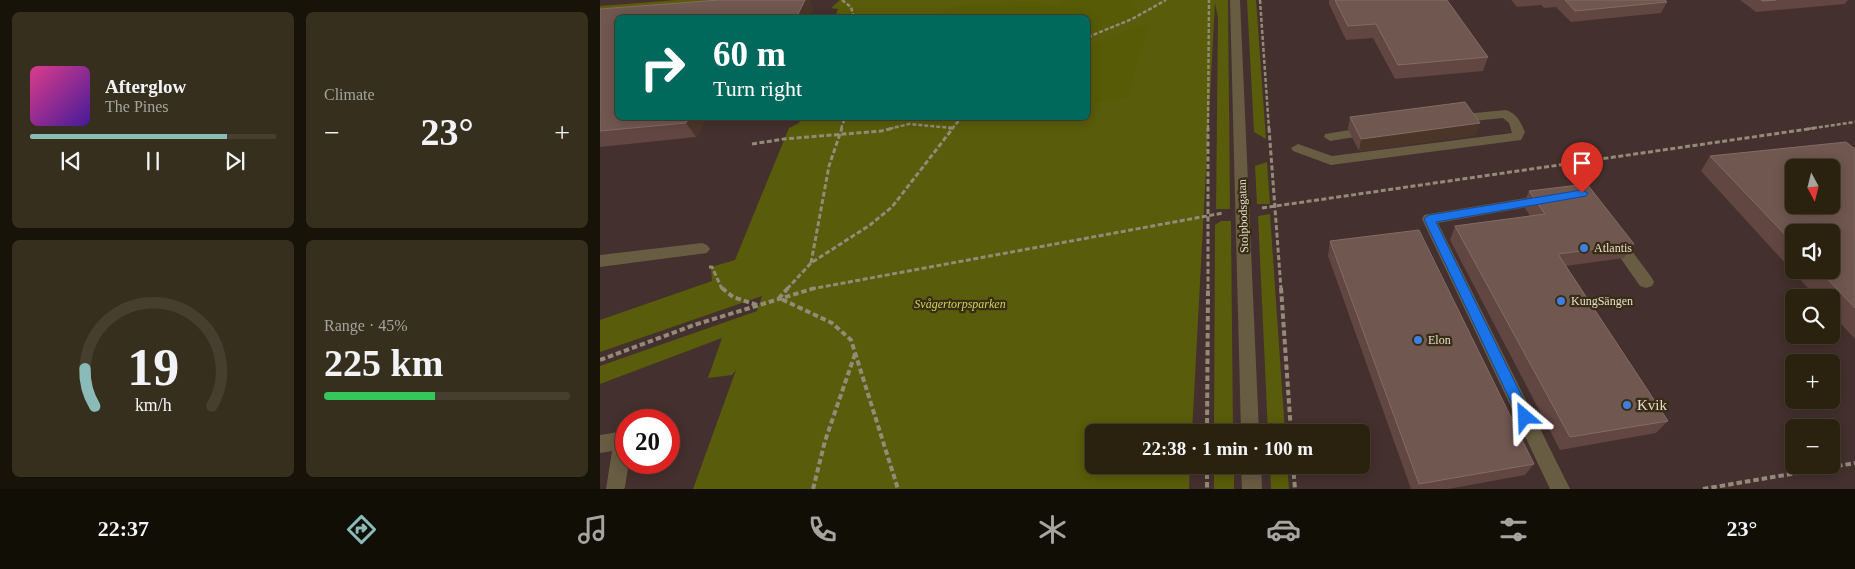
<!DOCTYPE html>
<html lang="en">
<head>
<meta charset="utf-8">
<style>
	body { margin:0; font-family:Georgia,serif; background:#362f1d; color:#f1f3f6; height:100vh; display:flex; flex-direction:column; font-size:19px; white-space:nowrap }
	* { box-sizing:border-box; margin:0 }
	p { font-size:16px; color:#a5a49e }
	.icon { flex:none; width:28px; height:28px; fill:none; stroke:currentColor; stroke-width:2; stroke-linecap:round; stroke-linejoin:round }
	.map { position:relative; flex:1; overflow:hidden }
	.side { display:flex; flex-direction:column; gap:12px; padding:12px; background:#171308; width:600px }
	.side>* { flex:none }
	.top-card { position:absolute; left:15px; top:15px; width:475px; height:105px; border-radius:8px; box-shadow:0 2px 12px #0003,0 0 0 1px #463f2f; background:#00695c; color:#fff; overflow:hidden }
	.needle { width:32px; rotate:173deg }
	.fabs { position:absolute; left:1185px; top:159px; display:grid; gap:10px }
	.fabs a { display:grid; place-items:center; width:55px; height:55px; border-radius:8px; background:#2a220f; box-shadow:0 2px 12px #0003,0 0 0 1px #463f2f; font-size:25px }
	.speed { position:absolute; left:15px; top:409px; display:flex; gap:10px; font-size:25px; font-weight:700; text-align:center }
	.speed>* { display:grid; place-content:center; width:65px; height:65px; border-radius:50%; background:#2a220f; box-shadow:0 2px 12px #0003,0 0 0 1px #463f2f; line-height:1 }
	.speed .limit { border:8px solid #d22; background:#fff; color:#111 }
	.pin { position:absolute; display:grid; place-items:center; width:42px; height:42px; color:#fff; margin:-51px -21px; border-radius:50% 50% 50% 0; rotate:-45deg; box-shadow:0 0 5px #0007 }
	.pin .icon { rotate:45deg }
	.me { position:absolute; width:55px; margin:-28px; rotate:334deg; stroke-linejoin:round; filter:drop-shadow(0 0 4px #0008) }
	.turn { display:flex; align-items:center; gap:18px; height:105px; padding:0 15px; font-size:22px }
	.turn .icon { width:65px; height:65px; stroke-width:2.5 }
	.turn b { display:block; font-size:35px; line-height:42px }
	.big { font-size:38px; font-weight:700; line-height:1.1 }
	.side .widget { flex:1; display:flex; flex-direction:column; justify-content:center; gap:8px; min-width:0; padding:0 18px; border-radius:8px; background:#362f1d }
	.side .dial { align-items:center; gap:0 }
	.dial svg { height:130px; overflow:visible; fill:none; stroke:#463f2f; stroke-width:7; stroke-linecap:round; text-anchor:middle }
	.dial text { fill:#f1f3f6; stroke:none }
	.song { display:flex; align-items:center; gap:15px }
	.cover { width:60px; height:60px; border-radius:8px; background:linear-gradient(135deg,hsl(330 70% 55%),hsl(260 70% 35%)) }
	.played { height:5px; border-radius:2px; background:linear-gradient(90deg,#8bbbb9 80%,#463f2f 80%) }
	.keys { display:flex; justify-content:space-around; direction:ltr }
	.heat { display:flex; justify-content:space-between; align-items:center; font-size:28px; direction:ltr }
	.charge { height:8px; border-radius:4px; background:linear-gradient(90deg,#34c759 45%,#463f2f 0) }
	.side .tiles { flex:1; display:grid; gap:12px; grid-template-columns:repeat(2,1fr) }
	.trip { position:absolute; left:485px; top:424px; width:285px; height:50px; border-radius:8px; background:#2a220f; box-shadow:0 2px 12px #0003,0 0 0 1px #463f2f; font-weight:700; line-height:50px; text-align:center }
	.tabs { display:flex; height:80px; justify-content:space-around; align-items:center; background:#110e06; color:#a5a49e }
	.tabs .icon { width:35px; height:35px }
	.tabs .on { color:#8bbbb9 }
	.tabs b { font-size:22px; color:#f1f3f6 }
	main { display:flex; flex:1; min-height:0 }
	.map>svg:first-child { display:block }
	.commercial { fill:#44302e; fill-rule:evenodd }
	.green { fill:#595c0a }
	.forest { fill:#585b05 }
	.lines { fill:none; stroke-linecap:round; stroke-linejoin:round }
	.path-far2 { stroke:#938b77; stroke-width:2.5; stroke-dasharray:4 2; stroke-linecap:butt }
	.path-far1 { stroke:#938b77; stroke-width:3; stroke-dasharray:5 2.5; stroke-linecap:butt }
	.path { stroke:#938b77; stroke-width:4; stroke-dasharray:5.5 3; stroke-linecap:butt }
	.minor { fill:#685c42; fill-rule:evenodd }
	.wall { fill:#624641; fill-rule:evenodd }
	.shaded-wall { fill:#4b3528 }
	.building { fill:#705750; stroke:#826c64; fill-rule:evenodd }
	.route { fill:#1a73e8; stroke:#114b97 }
	.shop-dot { fill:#3f7fe0; stroke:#382d14; stroke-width:2 }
	.labels { text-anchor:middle; stroke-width:4.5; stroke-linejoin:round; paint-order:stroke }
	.street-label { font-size:12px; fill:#e5decf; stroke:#382d14 }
	.poi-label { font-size:12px; fill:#e5decf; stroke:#382d14; text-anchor:start }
	.park-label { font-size:12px; font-style:italic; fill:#cfd552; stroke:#382d14 }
	.near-poi-label { font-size:15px; fill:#e5decf; stroke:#382d14; text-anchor:start }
</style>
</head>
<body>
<main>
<section class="side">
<div class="tiles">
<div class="widget">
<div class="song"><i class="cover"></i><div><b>Afterglow</b><p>The Pines</p></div></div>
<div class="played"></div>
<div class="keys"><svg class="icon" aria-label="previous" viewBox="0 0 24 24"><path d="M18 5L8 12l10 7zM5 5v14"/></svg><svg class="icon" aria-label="pause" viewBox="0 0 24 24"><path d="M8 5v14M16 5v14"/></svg><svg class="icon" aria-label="next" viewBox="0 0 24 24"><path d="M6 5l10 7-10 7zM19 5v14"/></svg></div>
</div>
<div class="widget"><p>Climate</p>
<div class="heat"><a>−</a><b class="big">23°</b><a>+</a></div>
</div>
<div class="widget dial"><svg viewBox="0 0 100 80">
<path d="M14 69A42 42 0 1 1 86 69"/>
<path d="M14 69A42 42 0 0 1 8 46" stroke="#8bbbb9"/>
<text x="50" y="56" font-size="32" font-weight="700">19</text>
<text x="50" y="72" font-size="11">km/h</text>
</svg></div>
<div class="widget"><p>Range · 45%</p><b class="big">225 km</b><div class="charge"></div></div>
</div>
</section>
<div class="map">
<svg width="1255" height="489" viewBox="0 0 1255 489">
	<rect width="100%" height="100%" fill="#382d14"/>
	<!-- commercial -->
	<path class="commercial" d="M0,0H1255V489H0ZM18,18H488V118H18ZM1194,168H1231V205H1194ZM1194,232H1231V270H1194ZM1194,298H1231V335H1194ZM1194,362H1231V400H1194ZM26,420H69V462H26ZM1194,428H1231V465H1194ZM494,432H761V465H494Z"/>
	<!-- green -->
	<path class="green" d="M77,0H131L0,10V6Z
		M240,0H628L630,209H616L618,17L615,3L592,432H494V465H590L589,489H93L136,370L132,375L108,378L122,338L0,384V366L157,311L162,296L0,352V320L112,281L111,267L135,260L189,128L199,123L201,118H488V18L235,17L238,9L231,8Z
		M647,0H656L666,139L654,132Z
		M667,162L670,204H657L655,166Z
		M670,214L685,432H668L658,216Z
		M621,221H631L633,432H614L615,225Z
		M614,465H634V489H614Z
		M670,465H687L689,489H671Z"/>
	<!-- forest -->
	<path class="forest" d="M466,0H531L539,15L488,35V18L333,17L363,5L434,1L456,6Z
		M549,22L528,97L488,104V47Z
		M312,118H357L349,126L319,121Z"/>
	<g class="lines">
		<!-- path-far2 -->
		<path class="path-far2" d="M242,0L251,7L254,18
			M660,0L669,129
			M488,37L532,19L566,0
			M241,129L245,118
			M289,129L309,124L352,128
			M352,129L361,118
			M608,129L609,0
			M1207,129L1255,122"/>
		<!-- path-far1 -->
		<path class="path-far1" d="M349,128H352
			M669,128L681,289
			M152,144L184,139L281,131L294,128
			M662,208L1215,128
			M211,263L229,166L242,128
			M109,267H112L122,289
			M187,289L211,263L270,225L292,207L353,128
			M211,289L623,213
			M608,289V128"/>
		<!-- path -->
		<path class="path" d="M122,288L133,297L157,305
			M188,288L179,298L232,323L251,340L298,489
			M681,288L691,432
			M0,360L94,325L215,288
			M607,432L608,288
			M607,465V489
			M693,465L695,489
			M213,489L225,441L255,354
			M1103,489L1255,463"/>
		<!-- minor -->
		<path class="minor" d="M630,0H640L659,432H641Z
			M906,110C917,113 921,123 925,132L921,140L731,165L693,151L691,148L698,144L732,156L912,133L909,123L903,118L864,122L858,118L864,114Z
			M750,130L756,134L755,137L730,141L724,137L725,134Z
			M944,195L949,197L951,200L949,203L838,223L970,489H950L822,219L824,215L829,214Z
			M1015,234L1020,235L1052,278L1054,282L1052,286L1046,288L1040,286L1010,243L1008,239L1010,235Z
			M102,243L107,245L110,249L107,253L0,267V255Z
			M24,431L26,432V462H29L25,487L24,489H6L12,451L0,453V435Z
			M641,465H661L662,489H642Z"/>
	</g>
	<!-- wall -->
	<path class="wall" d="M119,0H209L213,9L18,18L107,118L96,137L0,147V9Z
		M729,0H847L888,57L883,71L795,79L773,38L746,40L729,4Z
		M911,0H1065L1067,2L1061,13L971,22L956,7L944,8L941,5L917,7Z
		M1140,0H1248L1245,4L1156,12Z
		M750,117L876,135L759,151L748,129Z
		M1255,149V339L1231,313V298H1217L1101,171L1110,156ZM1194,232L1231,270H1194Z
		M929,191L1034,244L1024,258L966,266L1068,421L1056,433L960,450L850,240L855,226L930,216L923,205Z
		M730,241L934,464L925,475L848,489H811L728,256Z"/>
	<!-- shaded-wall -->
	<path class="shaded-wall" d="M205,0H209L213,9L209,18H196Z
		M89,118H107L96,137L86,123Z
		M880,123L876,135L759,151L761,139Z"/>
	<!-- building -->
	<path class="building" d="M119,0H205L196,18H18V118H89L86,123L0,131V9Z
		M735,0H847L888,57L798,65L776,24L748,26Z
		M965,0H1065L1067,2L975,11Z
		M1161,0H1176L1163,1Z
		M865,102L880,123L761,139L750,117Z
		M1246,142L1255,149V308L1219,270H1231V232H1194V244L1110,156ZM1194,168H1231V205H1194Z
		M987,184L1034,244L958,254L1068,421L970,437L855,226L945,214L929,191Z
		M819,230L934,464L819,484L730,241Z"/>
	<!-- route -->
	<path class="route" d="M982,190L988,193L986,196L836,222L932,417L930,421L925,423L920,421L824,219L829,215Z"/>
	<!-- markers -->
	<g class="shop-dot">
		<circle cx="984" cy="248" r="5"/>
		<circle cx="961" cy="301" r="5"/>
		<circle cx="818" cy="340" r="5"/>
		<circle cx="1027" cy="405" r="5"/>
	</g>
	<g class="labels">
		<!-- street labels -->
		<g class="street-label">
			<text transform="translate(643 216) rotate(-92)" y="4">Stolpbodsgatan</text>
		</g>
		<!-- poi labels -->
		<g class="poi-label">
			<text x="994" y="252">Atlantis</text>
			<text x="971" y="305">KungSängen</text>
			<text x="828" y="344">Elon</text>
		</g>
		<!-- park labels -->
		<g class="park-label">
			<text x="360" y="308">Svågertorpsparken</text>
		</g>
		<!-- near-poi labels -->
		<g class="near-poi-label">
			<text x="1037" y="410">Kvik</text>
		</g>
	</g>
</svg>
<div class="fabs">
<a><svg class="needle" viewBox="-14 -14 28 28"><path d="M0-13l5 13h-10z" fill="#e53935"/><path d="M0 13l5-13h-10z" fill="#a5a49e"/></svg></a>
<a><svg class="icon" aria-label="sound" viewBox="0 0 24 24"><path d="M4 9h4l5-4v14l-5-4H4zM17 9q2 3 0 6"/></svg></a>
<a><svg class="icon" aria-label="search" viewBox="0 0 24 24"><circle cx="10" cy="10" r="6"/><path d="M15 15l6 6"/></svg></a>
<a>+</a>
<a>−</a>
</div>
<div class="speed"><div class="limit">20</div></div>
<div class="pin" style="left:982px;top:193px;background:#d93025"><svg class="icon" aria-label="arrive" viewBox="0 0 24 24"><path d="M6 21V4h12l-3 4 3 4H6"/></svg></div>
<svg class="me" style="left:925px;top:417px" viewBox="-20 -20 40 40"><path d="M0-17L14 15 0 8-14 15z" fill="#1a73e8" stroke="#fff" stroke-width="4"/></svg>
<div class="trip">22:38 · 1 min · 100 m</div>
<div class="top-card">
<div class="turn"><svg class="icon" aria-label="right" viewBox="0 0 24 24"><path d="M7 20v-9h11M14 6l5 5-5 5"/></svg><div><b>60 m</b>Turn right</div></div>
</div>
</div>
</main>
<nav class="tabs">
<b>22:37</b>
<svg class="icon on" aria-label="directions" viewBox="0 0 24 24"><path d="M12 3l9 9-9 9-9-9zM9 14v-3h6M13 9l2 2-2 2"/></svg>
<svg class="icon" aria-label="music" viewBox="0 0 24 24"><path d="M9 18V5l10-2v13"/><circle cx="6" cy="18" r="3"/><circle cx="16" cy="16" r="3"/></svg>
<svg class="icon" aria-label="phone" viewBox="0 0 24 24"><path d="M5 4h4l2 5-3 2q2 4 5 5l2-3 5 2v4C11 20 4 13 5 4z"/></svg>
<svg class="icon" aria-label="climate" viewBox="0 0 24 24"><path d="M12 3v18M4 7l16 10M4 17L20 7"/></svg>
<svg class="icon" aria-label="car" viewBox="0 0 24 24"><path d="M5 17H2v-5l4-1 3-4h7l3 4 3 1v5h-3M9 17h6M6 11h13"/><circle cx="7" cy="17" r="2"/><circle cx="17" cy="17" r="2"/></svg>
<svg class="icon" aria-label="filters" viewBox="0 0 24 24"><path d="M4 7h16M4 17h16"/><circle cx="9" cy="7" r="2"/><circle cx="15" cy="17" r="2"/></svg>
<b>23°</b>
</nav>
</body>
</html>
